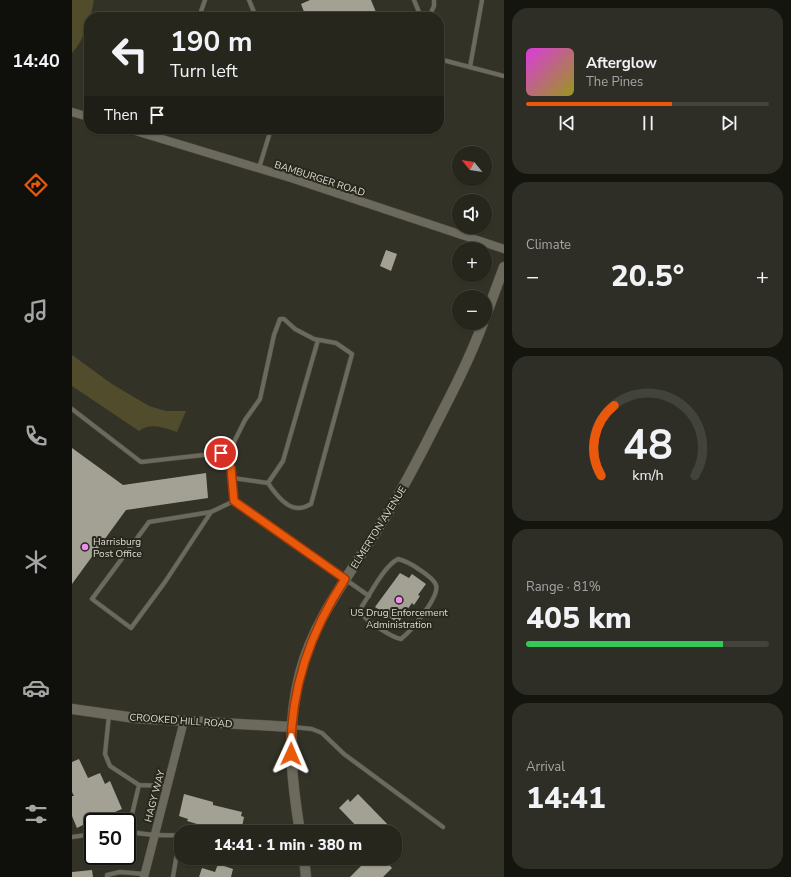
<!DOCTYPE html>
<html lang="en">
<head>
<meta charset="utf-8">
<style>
	body { margin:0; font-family:"Nunito Sans",sans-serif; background:#2e2e26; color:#f1f3f6; height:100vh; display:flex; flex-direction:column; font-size:15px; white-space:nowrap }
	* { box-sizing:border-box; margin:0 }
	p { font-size:13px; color:#a4a5a4 }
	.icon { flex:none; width:22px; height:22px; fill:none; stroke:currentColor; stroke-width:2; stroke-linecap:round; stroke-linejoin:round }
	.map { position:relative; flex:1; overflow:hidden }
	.side { display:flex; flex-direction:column; gap:8px; padding:8px; background:#151510; width:287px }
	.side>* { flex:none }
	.top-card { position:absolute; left:12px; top:12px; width:360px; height:122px; border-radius:16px; box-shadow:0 1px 3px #0004,0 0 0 1px #42433b; background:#26261d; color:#f1f3f6; overflow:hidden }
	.needle { width:26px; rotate:300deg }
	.tools { position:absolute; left:380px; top:146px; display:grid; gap:8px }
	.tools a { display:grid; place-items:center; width:40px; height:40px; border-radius:50%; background:#26261d; box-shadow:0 1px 3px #0004,0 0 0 1px #42433b; font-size:20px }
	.speed { position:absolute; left:12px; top:813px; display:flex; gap:8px; font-size:20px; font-weight:700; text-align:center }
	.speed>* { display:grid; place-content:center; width:52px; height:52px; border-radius:50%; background:#26261d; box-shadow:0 1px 3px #0004,0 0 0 1px #42433b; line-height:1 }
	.speed .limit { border:2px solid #111; border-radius:6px; background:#fff; color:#111 }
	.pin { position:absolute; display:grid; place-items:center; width:34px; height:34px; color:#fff; margin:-17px; border:2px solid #fff; border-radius:50%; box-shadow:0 1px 4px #0007 }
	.me { position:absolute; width:44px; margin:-22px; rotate:1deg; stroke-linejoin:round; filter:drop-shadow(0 0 3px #0008) }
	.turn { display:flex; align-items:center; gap:14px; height:84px; padding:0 20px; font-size:18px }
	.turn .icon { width:52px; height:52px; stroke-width:2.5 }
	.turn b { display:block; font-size:28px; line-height:34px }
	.then { display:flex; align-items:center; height:38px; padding:0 20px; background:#0003; gap:8px; font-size:15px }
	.big { font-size:30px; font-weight:800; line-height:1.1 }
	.side .tile { flex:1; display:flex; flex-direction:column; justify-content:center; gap:6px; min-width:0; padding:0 14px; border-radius:16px; background:#2e2e26 }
	.side .dial { align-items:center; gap:0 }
	.dial svg { height:104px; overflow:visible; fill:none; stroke:#42433b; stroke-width:7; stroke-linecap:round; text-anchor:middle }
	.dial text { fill:#f1f3f6; stroke:none }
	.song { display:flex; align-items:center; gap:12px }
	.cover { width:48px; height:48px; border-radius:6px; background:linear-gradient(135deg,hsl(300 70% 55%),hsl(60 70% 35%)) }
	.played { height:4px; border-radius:2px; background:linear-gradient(90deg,#ea580c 60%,#42433b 60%) }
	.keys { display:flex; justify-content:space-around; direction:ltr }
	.heat { display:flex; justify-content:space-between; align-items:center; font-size:22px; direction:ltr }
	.charge { height:6px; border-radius:3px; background:linear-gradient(90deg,#34c759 81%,#42433b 0) }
	.trip { position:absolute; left:102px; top:825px; width:228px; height:40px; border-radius:16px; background:#26261d; box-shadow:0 1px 3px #0004,0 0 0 1px #42433b; font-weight:800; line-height:40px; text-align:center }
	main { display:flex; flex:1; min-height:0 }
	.menu { display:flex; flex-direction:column; width:72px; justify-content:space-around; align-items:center; background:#0f0f0c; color:#a4a5a4 }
	.menu .icon { width:28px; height:28px }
	.menu .selected { color:#ea580c }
	.menu b { font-size:18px; color:#f1f3f6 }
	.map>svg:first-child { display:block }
	.green { fill:#504c2c }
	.building { fill:#a2a193 }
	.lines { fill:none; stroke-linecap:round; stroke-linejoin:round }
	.lane-casing { stroke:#515046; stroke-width:5 }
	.street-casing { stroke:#515046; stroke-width:9 }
	.secondary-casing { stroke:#515046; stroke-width:11 }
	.lane { stroke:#6c6a5d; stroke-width:4 }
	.street { stroke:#6c6a5d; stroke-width:8 }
	.secondary { stroke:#6c6a5d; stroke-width:10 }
	.route-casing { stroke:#983908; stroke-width:10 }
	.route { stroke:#ea580c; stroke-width:7 }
	.poi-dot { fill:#f18af3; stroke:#29281d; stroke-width:1.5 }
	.labels { text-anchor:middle; stroke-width:4; stroke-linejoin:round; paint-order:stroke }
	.street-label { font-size:10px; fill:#dcdcd4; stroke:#29281d }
	.poi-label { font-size:10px; fill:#dcdcd4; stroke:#29281d; text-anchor:start }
</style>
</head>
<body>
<main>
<nav class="menu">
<b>14:40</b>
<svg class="icon selected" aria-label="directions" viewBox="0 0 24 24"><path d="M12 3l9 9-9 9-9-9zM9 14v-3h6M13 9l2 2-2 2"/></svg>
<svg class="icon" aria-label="music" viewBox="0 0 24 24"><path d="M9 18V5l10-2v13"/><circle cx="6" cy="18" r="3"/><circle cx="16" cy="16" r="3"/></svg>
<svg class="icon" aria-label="phone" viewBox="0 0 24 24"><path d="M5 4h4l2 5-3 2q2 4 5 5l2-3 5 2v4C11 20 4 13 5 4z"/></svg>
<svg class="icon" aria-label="climate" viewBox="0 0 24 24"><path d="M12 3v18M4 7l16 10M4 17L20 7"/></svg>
<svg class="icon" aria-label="car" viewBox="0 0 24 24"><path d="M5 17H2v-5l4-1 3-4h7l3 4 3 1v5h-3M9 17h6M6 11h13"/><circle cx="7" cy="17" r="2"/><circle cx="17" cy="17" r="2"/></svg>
<svg class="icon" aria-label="filters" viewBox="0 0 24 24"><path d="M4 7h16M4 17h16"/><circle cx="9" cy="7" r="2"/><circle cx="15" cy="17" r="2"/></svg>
</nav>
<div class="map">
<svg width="432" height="877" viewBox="0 0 432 877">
	<rect width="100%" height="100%" fill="#333227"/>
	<!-- green -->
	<path class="green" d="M0,0H22C19,17 13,39 0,53Z
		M0,355L40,384L77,406L94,411H114L105,432C92,428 79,422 67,431L0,386Z"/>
	<!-- building -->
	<path class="building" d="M238,0H299L306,17H234L229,4Z
		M314,250L325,254L319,271L308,266Z
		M0,448L51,485L134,473L136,498L54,510L0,584Z
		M328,573L337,578L340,574L354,584L346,595L348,596L342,605L340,603L326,623L303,607Z
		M7,759L16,778L28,773L33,784L38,781L50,809L24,820L25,822H21V825L13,829L11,825L5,828L0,816V796H2L0,792V762Z
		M112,794L141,802V805L170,812L169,816L172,817L169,832L146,826L145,830L115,821L116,819L107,816Z
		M286,794L323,832H290L267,808L276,799L278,802Z
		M297,858H313V860L320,868L311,877H278Z
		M146,864L161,869L159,877H127L130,868L143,872Z
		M20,870L21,877H0V872Z"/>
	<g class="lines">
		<defs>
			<path id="lane" d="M177,0L184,17
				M342,0L349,17
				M127,17L133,0
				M357,17L362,6V0
				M367,59L432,76
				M398,67L410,0
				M187,168L199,129
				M0,409L69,462L149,453L159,468L162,501L297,596
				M155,462L163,440L173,420L188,399L202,335L208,319H212L223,329L242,339L264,343L280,354L239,504C235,506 232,508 227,508C214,509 202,492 196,483L160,478
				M196,483L211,461L246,340
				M139,512L93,582L59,628L20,599L77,522L139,512L162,501
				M326,559C335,561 341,565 348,570C354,574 362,579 364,585C368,597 338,632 329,639C321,638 292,620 290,613C289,610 290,608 290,606C299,593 312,566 326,559Z
				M37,715L33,754L38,766L67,785L95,786
				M221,727L240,729L250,733L272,754L371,827
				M55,831C73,835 90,836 108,835L101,877
				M56,831L67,785
				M0,837L21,834
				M35,877V875L48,872L72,874"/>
			<path id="street" d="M0,112L17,117
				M57,129L222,179L432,249
				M72,877L112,721"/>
			<path id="secondary" d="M413,318L432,267
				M0,709L63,718L219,727
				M228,832C219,777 214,728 228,673C243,616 280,572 310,522C330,491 347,458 364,424C381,391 398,358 411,323
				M232,858L234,877"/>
		</defs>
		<!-- lane casing -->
		<use href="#lane" class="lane-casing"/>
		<!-- street casing -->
		<use href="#street" class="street-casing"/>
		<!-- secondary casing -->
		<use href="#secondary" class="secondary-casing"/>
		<!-- lane -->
		<use href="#lane" class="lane"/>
		<!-- street -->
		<use href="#street" class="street"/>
		<!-- secondary -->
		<use href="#secondary" class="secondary"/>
	</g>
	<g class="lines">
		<defs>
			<path id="route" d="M149,453L159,468L162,501L273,579C238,632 218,690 219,754"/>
		</defs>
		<!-- route casing -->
		<use href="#route" class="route-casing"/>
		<!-- route -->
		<use href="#route" class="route"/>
	</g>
	<!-- markers -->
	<g class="poi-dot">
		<circle cx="13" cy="547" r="4"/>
		<circle cx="327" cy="600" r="4"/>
	</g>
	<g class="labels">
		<!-- street labels -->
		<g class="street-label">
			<text transform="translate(248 178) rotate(18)" y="4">BAMBURGER ROAD</text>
			<text transform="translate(306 527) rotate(-58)" y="4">ELMERTON AVENUE</text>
			<text transform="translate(109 720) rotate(4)" y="4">CROOKED HILL ROAD</text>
			<text transform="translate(82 796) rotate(-75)" y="4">HAGY WAY</text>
		</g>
		<!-- poi labels -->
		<g class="poi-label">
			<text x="21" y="545">Harrisburg<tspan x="21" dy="12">Post Office</tspan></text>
			<text x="327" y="616" text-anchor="middle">US Drug Enforcement<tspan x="327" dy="12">Administration</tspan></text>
		</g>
	</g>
</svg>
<div class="tools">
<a><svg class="needle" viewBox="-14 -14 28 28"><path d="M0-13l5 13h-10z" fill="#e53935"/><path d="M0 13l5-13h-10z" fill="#a4a5a4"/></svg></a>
<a><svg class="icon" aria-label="sound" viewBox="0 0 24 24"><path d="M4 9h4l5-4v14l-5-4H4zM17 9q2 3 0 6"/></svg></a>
<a>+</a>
<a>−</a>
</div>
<div class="speed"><div class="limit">50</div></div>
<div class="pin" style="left:149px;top:453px;background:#d93025"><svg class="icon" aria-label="arrive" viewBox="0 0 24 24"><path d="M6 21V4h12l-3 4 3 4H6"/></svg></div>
<svg class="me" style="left:219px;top:754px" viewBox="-20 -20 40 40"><path d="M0-17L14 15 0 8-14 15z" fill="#ea580c" stroke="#fff" stroke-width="4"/></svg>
<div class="trip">14:41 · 1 min · 380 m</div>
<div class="top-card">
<div class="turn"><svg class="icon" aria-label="left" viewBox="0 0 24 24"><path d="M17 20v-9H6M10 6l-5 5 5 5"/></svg><div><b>190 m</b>Turn left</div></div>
<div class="then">Then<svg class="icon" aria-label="arrive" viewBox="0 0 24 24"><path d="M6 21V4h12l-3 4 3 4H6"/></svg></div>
</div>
</div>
<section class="side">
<div class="tile">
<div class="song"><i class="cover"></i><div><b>Afterglow</b><p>The Pines</p></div></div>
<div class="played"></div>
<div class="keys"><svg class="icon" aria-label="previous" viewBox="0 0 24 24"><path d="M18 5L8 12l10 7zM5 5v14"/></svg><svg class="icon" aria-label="pause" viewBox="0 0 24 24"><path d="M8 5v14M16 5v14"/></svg><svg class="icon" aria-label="next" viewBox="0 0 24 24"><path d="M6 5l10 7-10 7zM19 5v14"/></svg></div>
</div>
<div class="tile"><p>Climate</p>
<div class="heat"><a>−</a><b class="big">20.5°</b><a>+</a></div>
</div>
<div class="tile dial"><svg viewBox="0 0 100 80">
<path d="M14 69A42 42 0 1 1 86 69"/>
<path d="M14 69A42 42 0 0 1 24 15" stroke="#ea580c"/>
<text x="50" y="56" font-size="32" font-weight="700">48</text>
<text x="50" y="72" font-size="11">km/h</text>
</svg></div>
<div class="tile"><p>Range · 81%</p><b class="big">405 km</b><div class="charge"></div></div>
<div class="tile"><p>Arrival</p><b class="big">14:41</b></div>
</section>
</main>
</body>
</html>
